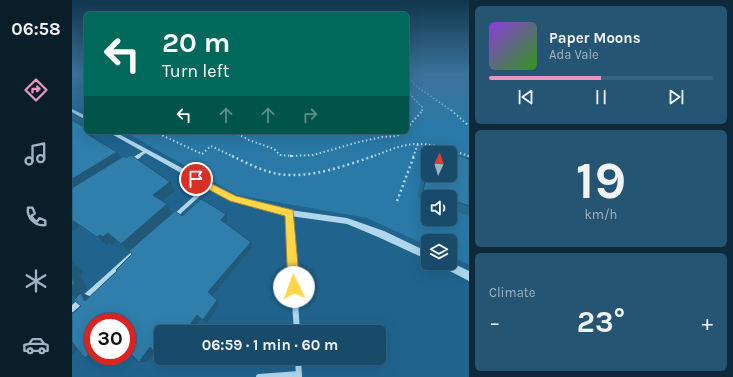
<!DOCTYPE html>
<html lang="en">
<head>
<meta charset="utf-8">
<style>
	body { margin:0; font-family:Karla,sans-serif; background:#255572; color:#f1f3f6; height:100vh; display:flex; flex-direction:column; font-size:15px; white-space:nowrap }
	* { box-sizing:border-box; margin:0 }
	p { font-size:13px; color:#9fb3c1 }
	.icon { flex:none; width:22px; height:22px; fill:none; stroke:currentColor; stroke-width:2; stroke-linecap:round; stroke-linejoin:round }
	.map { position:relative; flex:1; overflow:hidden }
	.sheet { display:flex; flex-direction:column; gap:6px; padding:6px; background:#0d293a; width:264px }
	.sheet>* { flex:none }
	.banner { position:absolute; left:12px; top:12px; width:325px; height:122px; border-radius:6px; box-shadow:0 4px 16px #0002,0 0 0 1px #36637e; background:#00695c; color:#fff; overflow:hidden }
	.needle { width:26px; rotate:4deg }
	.fabs { position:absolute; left:349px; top:146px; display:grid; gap:8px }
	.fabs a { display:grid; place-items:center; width:36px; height:36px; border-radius:6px; background:#184b6a; box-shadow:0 4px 16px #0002,0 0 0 1px #36637e; font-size:20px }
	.speed { position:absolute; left:12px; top:313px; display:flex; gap:8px; font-size:20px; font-weight:700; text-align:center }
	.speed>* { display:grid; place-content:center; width:52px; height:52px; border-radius:50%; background:#184b6a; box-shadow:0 4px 16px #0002,0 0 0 1px #36637e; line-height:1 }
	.speed .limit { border:6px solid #d22; background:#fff; color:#111 }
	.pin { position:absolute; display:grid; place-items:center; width:34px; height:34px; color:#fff; margin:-17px; border:2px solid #fff; border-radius:50%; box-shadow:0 1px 4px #0007 }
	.me { position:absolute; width:44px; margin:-22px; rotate:357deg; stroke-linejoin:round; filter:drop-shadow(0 0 3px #0008) }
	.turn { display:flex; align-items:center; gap:14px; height:84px; padding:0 12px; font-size:18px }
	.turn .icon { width:52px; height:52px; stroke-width:2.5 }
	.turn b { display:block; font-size:28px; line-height:34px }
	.lanes { display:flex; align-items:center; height:38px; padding:0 12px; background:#0003; justify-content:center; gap:20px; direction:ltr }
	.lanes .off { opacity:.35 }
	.big { font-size:30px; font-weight:700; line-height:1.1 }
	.sheet .card { flex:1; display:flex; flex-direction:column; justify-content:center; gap:6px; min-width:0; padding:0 14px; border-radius:6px; background:#255572 }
	.sheet .dial { align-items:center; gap:0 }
	.dial b { font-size:52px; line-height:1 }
	.song { display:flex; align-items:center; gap:12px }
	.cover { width:48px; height:48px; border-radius:6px; background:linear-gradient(135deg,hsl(270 70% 55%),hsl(110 70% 35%)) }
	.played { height:4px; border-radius:2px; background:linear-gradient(90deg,#e797bd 50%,#36637e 50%) }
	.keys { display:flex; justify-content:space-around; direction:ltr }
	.heat { display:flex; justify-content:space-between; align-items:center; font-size:22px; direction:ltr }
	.trip { position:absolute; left:82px; top:325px; width:232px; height:40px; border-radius:6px; background:#184b6a; box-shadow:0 4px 16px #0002,0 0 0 1px #36637e; font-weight:700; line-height:40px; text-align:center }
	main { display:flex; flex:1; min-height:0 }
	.dock { display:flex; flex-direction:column; width:72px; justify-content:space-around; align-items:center; background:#0a1e2a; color:#9fb3c1 }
	.dock .icon { width:28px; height:28px }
	.dock .active { color:#e797bd }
	.dock b { font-size:18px; color:#f1f3f6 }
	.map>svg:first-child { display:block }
	.green { fill:#2a79a6; fill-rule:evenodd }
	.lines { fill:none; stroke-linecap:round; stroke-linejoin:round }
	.path-far2 { stroke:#afd6ec; stroke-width:1.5; stroke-dasharray:1.5 2; stroke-linecap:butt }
	.path-far1 { stroke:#afd6ec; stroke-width:2; stroke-dasharray:1.5 2.5; stroke-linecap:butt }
	.path { stroke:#afd6ec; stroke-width:2.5; stroke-dasharray:2 3; stroke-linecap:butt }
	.minor-far3 { stroke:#afd6ec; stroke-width:3 }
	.minor-far2 { stroke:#afd6ec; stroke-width:4 }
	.minor-far1 { stroke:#afd6ec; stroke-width:5 }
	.minor { stroke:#afd6ec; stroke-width:6 }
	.tertiary { fill:#afd6ec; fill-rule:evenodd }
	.wall { fill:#296c93 }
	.shaded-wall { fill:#225878 }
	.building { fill:#307eab; stroke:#225878 }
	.route { fill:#ffd54a; stroke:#a68a30 }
</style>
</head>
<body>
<main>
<nav class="dock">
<b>06:58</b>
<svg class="icon active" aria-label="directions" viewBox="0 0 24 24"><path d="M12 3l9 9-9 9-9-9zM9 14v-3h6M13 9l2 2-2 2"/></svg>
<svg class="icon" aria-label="music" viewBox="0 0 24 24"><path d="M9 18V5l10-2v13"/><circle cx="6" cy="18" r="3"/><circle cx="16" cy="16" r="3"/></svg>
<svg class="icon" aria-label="phone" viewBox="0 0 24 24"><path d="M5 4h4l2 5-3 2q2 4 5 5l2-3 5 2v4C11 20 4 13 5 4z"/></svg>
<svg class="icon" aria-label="climate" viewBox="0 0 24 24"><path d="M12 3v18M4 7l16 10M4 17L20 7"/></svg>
<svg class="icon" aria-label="car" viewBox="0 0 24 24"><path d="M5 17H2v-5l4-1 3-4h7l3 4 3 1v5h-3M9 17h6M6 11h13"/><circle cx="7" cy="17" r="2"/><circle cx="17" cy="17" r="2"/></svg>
</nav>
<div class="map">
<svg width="397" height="377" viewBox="0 0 397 377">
	<rect width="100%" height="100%" fill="#20648e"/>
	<!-- green -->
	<path class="green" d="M335,74H397V265L378,256V241H356V246L295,218L165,195L53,132H335ZM356,153H378V175H356ZM356,197H378V219H356Z"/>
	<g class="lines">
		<!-- path-far2 -->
		<path class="path-far2" d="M335,75L344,86L380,111
			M335,91L350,107V111"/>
		<!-- path-far1 -->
		<path class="path-far1" d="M379,110L397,126
			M335,128L351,110
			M83,132L130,154L139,146L162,157
			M162,132L177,140L202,149L208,155L219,156L241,155L287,142L310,137L325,136L331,132
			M299,157C311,153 323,147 335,145C356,141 378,150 397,156
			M341,157L346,144"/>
		<!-- path -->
		<path class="path" d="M160,156C175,163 190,171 206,174C238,179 272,166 302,156
			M218,156H221
			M325,201L342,156"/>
		<!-- minor-far3 -->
		<path class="minor-far3" d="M65,157L74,151"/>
		<!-- minor-far2 -->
		<path class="minor-far2" d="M59,161L67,156
			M218,213V215
			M104,215L136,186"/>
		<!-- minor-far1 -->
		<path class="minor-far1" d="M218,214L222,287
			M103,216L106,214
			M24,287L62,253"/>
		<!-- minor -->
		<path class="minor" d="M222,286L225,332
			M0,309L26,286
			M226,358L227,377
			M187,377L227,374"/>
		<!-- tertiary -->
		<path class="tertiary" d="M0,109L14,116V120L0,112Z
			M36,132H43L164,197L218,210L275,218L312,231L356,252V260L306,237L275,224L218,216L159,201Z
			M378,262L397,271V281L368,266L367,263H378Z"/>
	</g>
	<!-- wall -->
	<path class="wall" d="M0,120L23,138H22L49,158L103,191L90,201L100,213L110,216L156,221L154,223L180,248L140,296L145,300L148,304L135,323L130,319L120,332L83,352L75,362H67L55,322L25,359L6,349L0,355L9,306L4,298L0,296V262L12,272L9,276L15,289L10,293L18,297L45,271L60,254L45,241L40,245L37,243L34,245L8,226L0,232Z
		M356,158V175L397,159V216L378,209V197H356V202L345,197L353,162Z"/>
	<!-- shaded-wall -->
	<path class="shaded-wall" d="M4,74H14V87L2,91L0,88V75Z
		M15,132H18L23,138H22L15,134Z
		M45,152L51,161L0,194V179Z
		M98,182L103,191L87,203L81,195Z
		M95,204L100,213L57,252L49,244Z
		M154,214L156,221L151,227L149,220Z
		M0,220L8,226L0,232Z
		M36,233L45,241L40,245L37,243L34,245L25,237L28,235Z
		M179,242L180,248L139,297L136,292Z
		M0,262L12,272L9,276L15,289L10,293L20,297L23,305L0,296Z
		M145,300L148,304L135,323L131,320Z
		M125,315L130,318L120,332H113Z
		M0,342L12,343L0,355Z
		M78,347L85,349L75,362H67Z
		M21,350V356H28L25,359L13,358Z
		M30,356H41L40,357Z
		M95,358H102L99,362L92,361Z"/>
	<!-- building -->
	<path class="building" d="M0,120L14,128V132H17L18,133L15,134L45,152L0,179Z
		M369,150L378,153H368Z
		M378,153L397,159V206L378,199V197H367L351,191L356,166V175H378Z
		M59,155L98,182L81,195L95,204L49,244L36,233L31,237L28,235L25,237L0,220V188L52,156L54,158Z
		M129,199L154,214L149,220L179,242L136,292L145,300L131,320L125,315L113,332H89V358L78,347L67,362L55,350V322H21V350L13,358L0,342V314L9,306L2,300L9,293L13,301L45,271L44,270L60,254L57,251L103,211L110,216Z
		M0,277L3,283L0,286Z
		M89,358H95L92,361Z"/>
	<!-- sky -->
	<linearGradient id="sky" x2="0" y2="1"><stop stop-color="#12374e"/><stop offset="0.59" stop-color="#3c729b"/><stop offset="1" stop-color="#3c729b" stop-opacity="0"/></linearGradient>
	<rect width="397" height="126" fill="url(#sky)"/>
	<!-- route -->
	<path class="route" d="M124,176L164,196L221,210L228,287L226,292L222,294L217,292L216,287L213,216L158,201L121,181L119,179Z"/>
</svg>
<div class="fabs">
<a><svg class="needle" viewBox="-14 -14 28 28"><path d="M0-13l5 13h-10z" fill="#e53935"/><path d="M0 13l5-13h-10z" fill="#9fb3c1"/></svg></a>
<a><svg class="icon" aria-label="sound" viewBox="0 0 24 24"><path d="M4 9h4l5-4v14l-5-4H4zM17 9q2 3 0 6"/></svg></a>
<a><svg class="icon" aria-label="layers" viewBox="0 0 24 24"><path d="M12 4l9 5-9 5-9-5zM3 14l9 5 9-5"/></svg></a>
</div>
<div class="speed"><div class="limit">30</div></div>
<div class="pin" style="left:124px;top:179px;background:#d93025"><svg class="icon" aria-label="arrive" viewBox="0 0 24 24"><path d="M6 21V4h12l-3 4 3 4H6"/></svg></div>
<svg class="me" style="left:222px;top:287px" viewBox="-20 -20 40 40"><circle r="19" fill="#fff"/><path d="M0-13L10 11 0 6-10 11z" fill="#ffd54a"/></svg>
<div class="trip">06:59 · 1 min · 60 m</div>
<div class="banner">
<div class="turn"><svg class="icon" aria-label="left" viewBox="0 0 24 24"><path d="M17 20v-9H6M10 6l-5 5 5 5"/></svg><div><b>20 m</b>Turn left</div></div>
<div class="lanes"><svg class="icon" aria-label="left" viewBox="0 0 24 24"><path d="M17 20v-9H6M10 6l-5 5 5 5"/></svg><svg class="icon off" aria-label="ahead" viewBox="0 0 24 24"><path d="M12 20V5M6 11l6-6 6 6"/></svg><svg class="icon off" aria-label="ahead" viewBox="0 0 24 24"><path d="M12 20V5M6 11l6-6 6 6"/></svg><svg class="icon off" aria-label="right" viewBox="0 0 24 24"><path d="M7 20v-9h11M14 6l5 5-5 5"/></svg></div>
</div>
</div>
<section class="sheet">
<div class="card">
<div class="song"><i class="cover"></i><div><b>Paper Moons</b><p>Ada Vale</p></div></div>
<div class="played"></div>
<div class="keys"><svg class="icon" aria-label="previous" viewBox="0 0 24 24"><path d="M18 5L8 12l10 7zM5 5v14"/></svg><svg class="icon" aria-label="pause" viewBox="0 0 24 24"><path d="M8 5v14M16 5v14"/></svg><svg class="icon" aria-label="next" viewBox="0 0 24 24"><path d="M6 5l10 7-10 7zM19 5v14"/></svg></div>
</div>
<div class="card dial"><b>19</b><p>km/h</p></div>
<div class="card"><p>Climate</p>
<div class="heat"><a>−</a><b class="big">23°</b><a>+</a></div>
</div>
</section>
</main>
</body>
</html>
